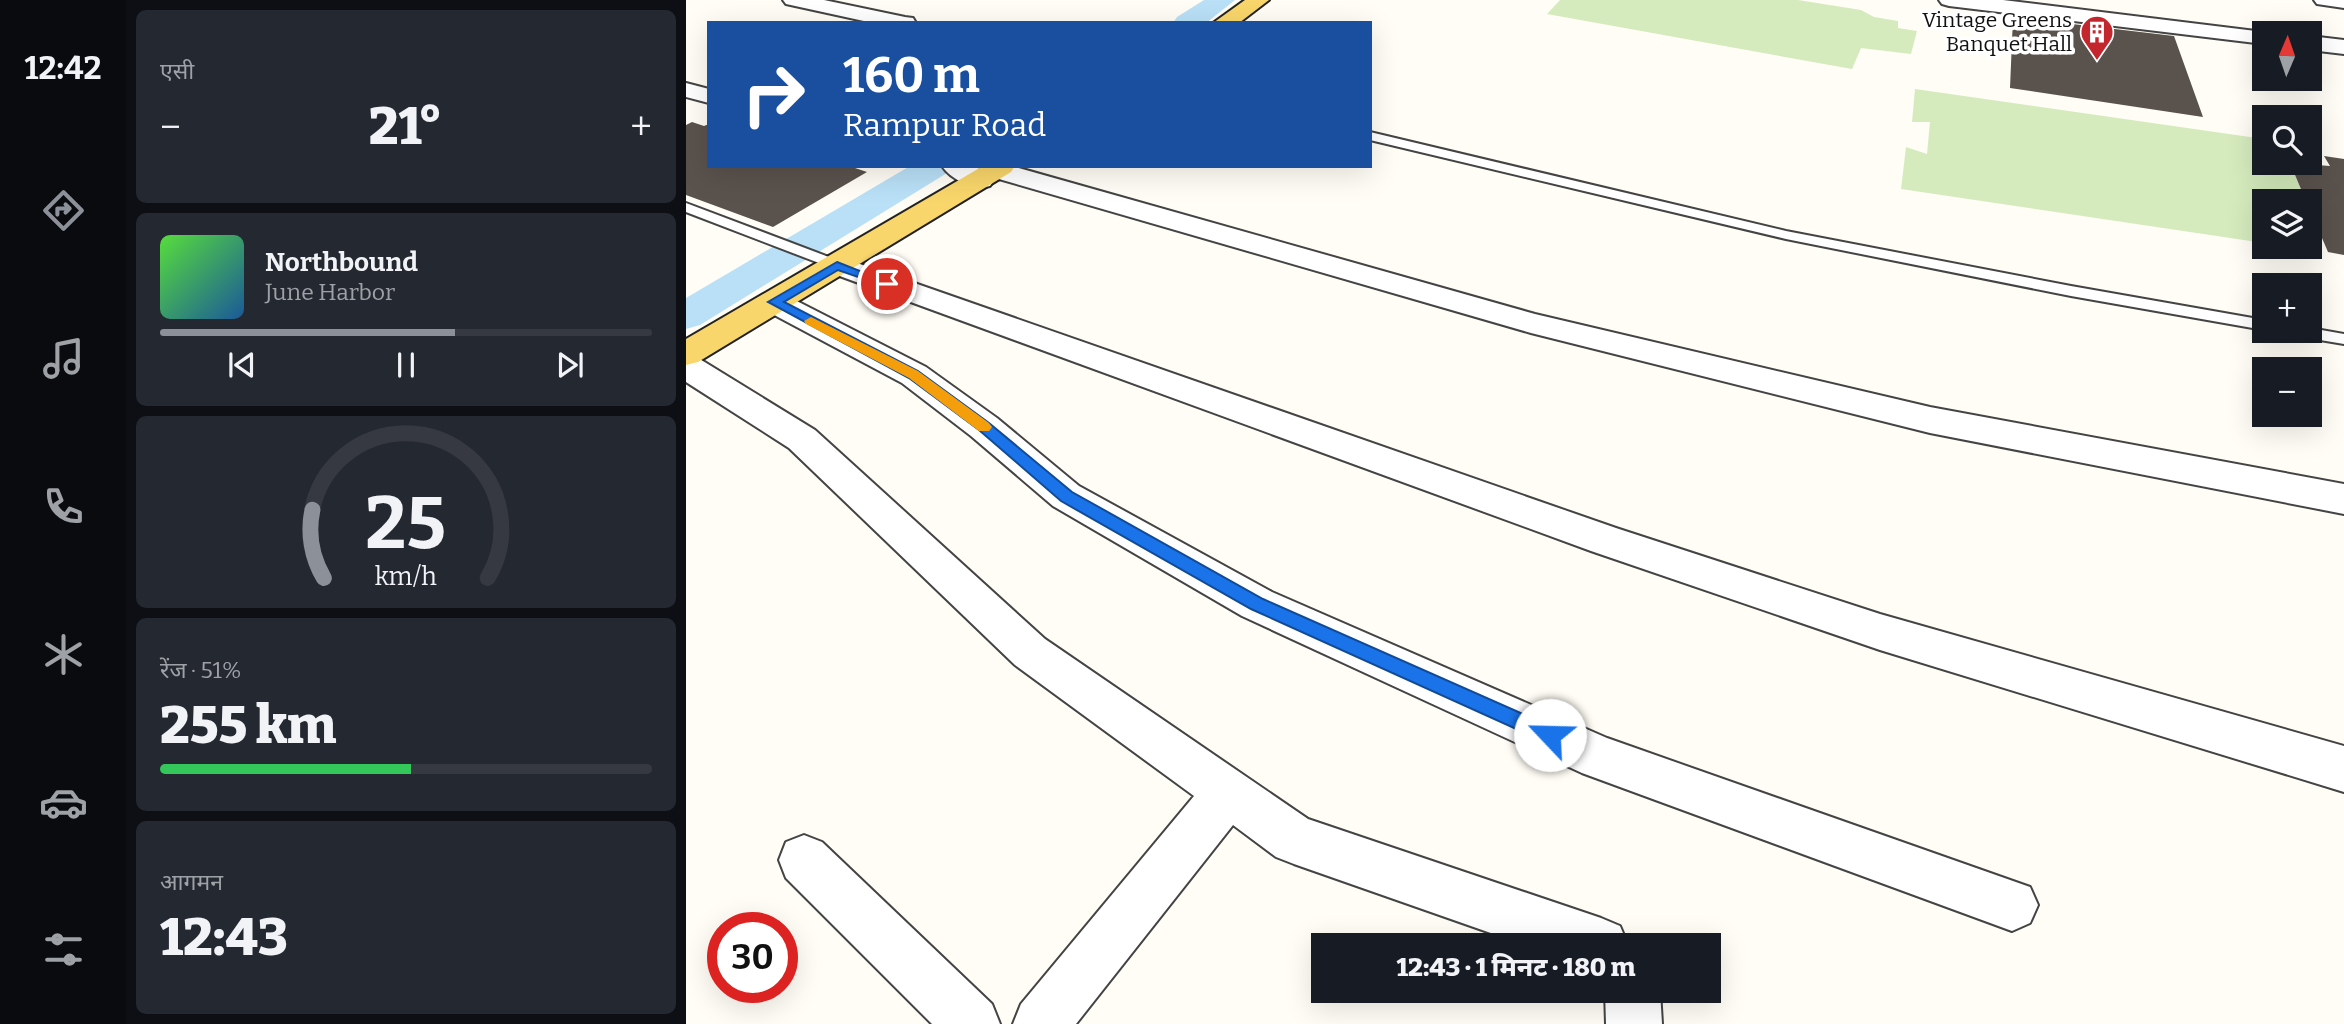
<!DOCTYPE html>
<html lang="hi">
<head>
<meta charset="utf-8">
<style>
	body { margin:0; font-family:Bitter,"Noto Sans Devanagari",serif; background:#242831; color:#f1f3f6; height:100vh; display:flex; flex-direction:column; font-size:26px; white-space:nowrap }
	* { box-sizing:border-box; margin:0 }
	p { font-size:23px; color:#9ea1a6 }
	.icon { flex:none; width:38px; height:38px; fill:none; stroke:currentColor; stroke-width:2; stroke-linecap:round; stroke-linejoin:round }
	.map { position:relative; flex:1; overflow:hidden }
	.drawer { display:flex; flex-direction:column; gap:10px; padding:10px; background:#0d0f14; width:560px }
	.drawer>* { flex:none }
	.hud { position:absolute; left:21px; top:21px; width:665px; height:147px; border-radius:0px; box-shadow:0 7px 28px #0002; background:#1a4fa0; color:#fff; overflow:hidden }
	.needle { width:46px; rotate:2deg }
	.controls { position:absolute; left:1566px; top:21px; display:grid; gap:14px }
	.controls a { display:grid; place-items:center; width:70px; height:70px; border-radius:0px; background:#171b24; box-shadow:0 7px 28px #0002; font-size:35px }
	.speed { position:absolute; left:21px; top:912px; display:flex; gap:14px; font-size:35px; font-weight:700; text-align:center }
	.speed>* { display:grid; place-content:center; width:91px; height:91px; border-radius:50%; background:#171b24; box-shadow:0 7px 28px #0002; line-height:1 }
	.speed .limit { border:10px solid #d22; background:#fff; color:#111 }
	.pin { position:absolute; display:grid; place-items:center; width:60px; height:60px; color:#fff; margin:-30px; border:4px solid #fff; border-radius:50%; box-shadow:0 2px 7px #0007 }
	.me { position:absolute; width:77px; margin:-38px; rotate:294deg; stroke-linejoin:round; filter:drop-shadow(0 0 5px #0008) }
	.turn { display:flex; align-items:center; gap:24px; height:147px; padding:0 21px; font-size:32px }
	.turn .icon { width:91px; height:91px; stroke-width:2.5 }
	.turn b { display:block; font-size:49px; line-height:60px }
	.big { font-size:52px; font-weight:800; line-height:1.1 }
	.drawer .widget { flex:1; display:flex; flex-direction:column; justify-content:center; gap:10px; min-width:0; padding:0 24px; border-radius:10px; background:#242831 }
	.drawer .dial { align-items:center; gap:0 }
	.dial svg { height:182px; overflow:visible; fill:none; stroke:#363941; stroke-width:7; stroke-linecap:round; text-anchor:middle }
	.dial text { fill:#f1f3f6; stroke:none }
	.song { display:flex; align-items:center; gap:21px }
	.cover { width:84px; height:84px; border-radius:10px; background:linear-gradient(135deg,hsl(110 70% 55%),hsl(210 70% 35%)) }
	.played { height:7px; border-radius:4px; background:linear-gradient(90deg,#8c9099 60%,#363941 60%) }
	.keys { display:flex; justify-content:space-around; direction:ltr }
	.heat { display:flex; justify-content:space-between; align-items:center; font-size:38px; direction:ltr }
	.charge { height:10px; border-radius:5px; background:linear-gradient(90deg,#34c759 51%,#363941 0) }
	.trip { position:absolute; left:625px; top:933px; width:410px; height:70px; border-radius:0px; background:#171b24; box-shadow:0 7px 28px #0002; font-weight:800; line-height:70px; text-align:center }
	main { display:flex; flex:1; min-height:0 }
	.menu { display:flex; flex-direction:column; width:126px; justify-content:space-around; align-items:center; background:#090b0e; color:#9ea1a6 }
	.menu .icon { width:49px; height:49px }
	.menu .on { color:#8c9099 }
	.menu b { font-size:32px; color:#f1f3f6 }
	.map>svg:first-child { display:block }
	.green { fill:#d5ebbd }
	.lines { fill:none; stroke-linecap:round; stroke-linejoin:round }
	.canal { fill:#b9e0f7; fill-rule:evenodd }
	.building { fill:#5a524d }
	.service-casing { stroke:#444; stroke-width:4 }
	.minor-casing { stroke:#444; stroke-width:4 }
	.primary-casing { stroke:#222; stroke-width:4 }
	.service { fill:#fff; fill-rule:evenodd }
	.minor { fill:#fff; fill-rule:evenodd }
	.primary { fill:#f9d66b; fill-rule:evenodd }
	.route { fill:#1a73e8; stroke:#114b97; stroke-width:2 }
	.slow { fill:#f59e0b }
	.labels { text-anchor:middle; stroke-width:7; stroke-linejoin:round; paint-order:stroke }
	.far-poi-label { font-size:21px; fill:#111; stroke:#fff; text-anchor:end }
</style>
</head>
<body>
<main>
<nav class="menu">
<b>12:42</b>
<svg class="icon on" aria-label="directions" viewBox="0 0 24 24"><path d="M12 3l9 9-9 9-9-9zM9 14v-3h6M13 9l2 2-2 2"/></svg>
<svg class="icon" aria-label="music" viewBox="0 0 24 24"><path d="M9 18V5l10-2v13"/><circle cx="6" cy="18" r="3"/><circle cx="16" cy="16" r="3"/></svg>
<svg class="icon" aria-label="phone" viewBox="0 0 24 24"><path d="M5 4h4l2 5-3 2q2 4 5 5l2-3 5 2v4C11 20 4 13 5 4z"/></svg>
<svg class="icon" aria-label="climate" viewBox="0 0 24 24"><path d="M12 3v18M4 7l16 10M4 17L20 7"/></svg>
<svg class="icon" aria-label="car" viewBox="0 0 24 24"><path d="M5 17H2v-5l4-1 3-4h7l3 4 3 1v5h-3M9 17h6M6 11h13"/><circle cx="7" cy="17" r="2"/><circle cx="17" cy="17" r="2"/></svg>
<svg class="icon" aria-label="filters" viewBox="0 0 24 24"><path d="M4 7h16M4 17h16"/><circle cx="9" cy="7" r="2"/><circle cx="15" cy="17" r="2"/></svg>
</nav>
<section class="drawer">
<div class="widget"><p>एसी</p>
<div class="heat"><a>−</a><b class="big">21°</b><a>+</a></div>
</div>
<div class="widget">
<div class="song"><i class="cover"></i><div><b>Northbound</b><p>June Harbor</p></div></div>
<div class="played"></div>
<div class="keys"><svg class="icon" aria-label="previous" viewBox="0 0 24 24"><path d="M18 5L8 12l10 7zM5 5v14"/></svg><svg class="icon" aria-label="pause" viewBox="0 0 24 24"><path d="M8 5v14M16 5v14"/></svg><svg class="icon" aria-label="next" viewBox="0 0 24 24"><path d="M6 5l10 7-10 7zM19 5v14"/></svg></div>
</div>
<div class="widget dial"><svg viewBox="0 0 100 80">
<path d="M14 69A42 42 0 1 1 86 69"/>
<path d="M14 69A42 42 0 0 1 9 39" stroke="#8c9099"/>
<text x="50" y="56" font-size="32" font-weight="700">25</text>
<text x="50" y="72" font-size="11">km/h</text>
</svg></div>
<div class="widget"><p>रेंज · 51%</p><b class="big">255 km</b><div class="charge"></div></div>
<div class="widget"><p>आगमन</p><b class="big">12:43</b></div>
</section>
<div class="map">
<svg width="1658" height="1024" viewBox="0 0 1658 1024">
	<rect width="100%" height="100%" fill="#fffdf5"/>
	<!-- green -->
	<path class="green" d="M874,0H1112L1175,10L1188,17L1212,21V28L1231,31L1225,54L1175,48L1166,69L861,14Z
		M1229,89L1578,139V163H1604L1620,201H1578V243L1215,189L1220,147L1241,154L1244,122H1226Z"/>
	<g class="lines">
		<!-- canal -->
		<path class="canal" d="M518,0H549L520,23H487L491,17Z
			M224,166H266L261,173L14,325L0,329V298Z"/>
	</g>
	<!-- building -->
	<path class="building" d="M1327,17L1488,36L1517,117L1324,88Z
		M6,122L18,126L23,124V166H163L181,172L87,227L0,195V125Z
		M1638,156L1658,159V255L1642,252L1624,210V201H1620L1604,163L1644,166Z"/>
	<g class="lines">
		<defs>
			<path id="service" d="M684,132L1100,231L1385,286L1578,320V330L1385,296L1100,239L684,140Z
				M0,203L156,262L158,265L156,268H146L0,212Z
				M1624,328L1658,334V344L1610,336L1602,331H1624Z"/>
			<path id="minor" d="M97,0H138L219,17L227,18L230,23H187L100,4Z
				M1253,0H1317L1586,33H1578V44L1263,6L1256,4Z
				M1628,0H1658V8L1631,4Z
				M1624,36L1658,40V54L1624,50Z
				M0,83L23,89V103L0,97Z
				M256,166H289L297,171L299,166H326L849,314L1244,407L1658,484V514L1244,433L845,333L306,177L308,180L304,186C288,190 265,180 256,166Z
				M151,256L930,528L1194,614L1658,746V792L1194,650L905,551L140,271L136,265L140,259Z
				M88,292L99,295L240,367L311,418L393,486L586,592L921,738L1344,887L1352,905L1344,923L1326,931L896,773L556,616L367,506L285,436L216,383L77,309L72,302L77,295Z
				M0,355L12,358L129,430L359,639L622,819L915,918L934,926L942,945H839L608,864L590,857L547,825L390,1024H327L335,1004L508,796L329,665L103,448L0,382Z
				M118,835L136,842L306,1004L314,1024H246L100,878L93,860L100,842Z
				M919,990H974L976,1024H920Z"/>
			<path id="primary" d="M559,0H583L553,23H527Z
				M297,166H329L325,172L12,362L0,365V339Z"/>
		</defs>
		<!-- service casing -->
		<use href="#service" class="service-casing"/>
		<!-- minor casing -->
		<use href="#minor" class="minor-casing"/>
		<!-- primary casing -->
		<use href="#primary" class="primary-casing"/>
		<!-- service -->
		<use href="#service" class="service"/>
		<!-- minor -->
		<use href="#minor" class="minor"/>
		<!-- primary -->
		<use href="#primary" class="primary"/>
	</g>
	<!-- route -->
	<path class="route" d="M151,262L207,284L201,287L152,270L98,302L232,371L303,423L386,492L577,599L871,729L874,735L871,741L864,744L857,741L565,609L375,501L293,430L223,378L82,302Z"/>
	<!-- slow -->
	<path class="slow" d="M125,317L232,371L303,423L306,427L303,431H293L223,378L120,324L118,321Z"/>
	<!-- icons -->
	<defs>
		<symbol id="building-pin" viewBox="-11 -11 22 30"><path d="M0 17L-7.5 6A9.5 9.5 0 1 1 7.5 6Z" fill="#c4262e" stroke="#fff"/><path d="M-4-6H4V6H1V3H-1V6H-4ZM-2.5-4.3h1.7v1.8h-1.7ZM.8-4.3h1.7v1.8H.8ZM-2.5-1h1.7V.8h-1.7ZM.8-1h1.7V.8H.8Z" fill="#fff"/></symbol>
	</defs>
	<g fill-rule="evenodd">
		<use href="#building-pin" x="1392" y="13" width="38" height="52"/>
	</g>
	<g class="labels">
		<!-- far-poi labels -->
		<g class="far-poi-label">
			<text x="1386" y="27">Vintage Greens<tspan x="1386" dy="24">Banquet Hall</tspan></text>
		</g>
	</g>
</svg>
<div class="controls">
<a><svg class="needle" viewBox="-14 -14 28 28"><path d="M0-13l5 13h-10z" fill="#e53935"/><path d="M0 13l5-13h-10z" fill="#9ea1a6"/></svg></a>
<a><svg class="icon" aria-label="search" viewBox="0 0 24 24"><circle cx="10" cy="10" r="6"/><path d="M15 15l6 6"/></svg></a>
<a><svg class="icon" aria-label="layers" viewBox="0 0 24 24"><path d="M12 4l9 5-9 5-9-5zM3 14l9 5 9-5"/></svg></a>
<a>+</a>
<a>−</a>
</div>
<div class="speed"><div class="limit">30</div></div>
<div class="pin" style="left:201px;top:284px;background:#d93025"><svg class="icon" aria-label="arrive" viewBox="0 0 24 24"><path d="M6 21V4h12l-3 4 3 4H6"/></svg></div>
<svg class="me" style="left:864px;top:735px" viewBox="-20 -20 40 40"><circle r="19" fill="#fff"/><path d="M0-13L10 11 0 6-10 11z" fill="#1a73e8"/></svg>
<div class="trip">12:43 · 1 मिनट · 180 m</div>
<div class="hud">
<div class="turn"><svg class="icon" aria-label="right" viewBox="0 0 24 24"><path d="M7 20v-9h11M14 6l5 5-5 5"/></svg><div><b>160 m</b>Rampur Road</div></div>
</div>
</div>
</main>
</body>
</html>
